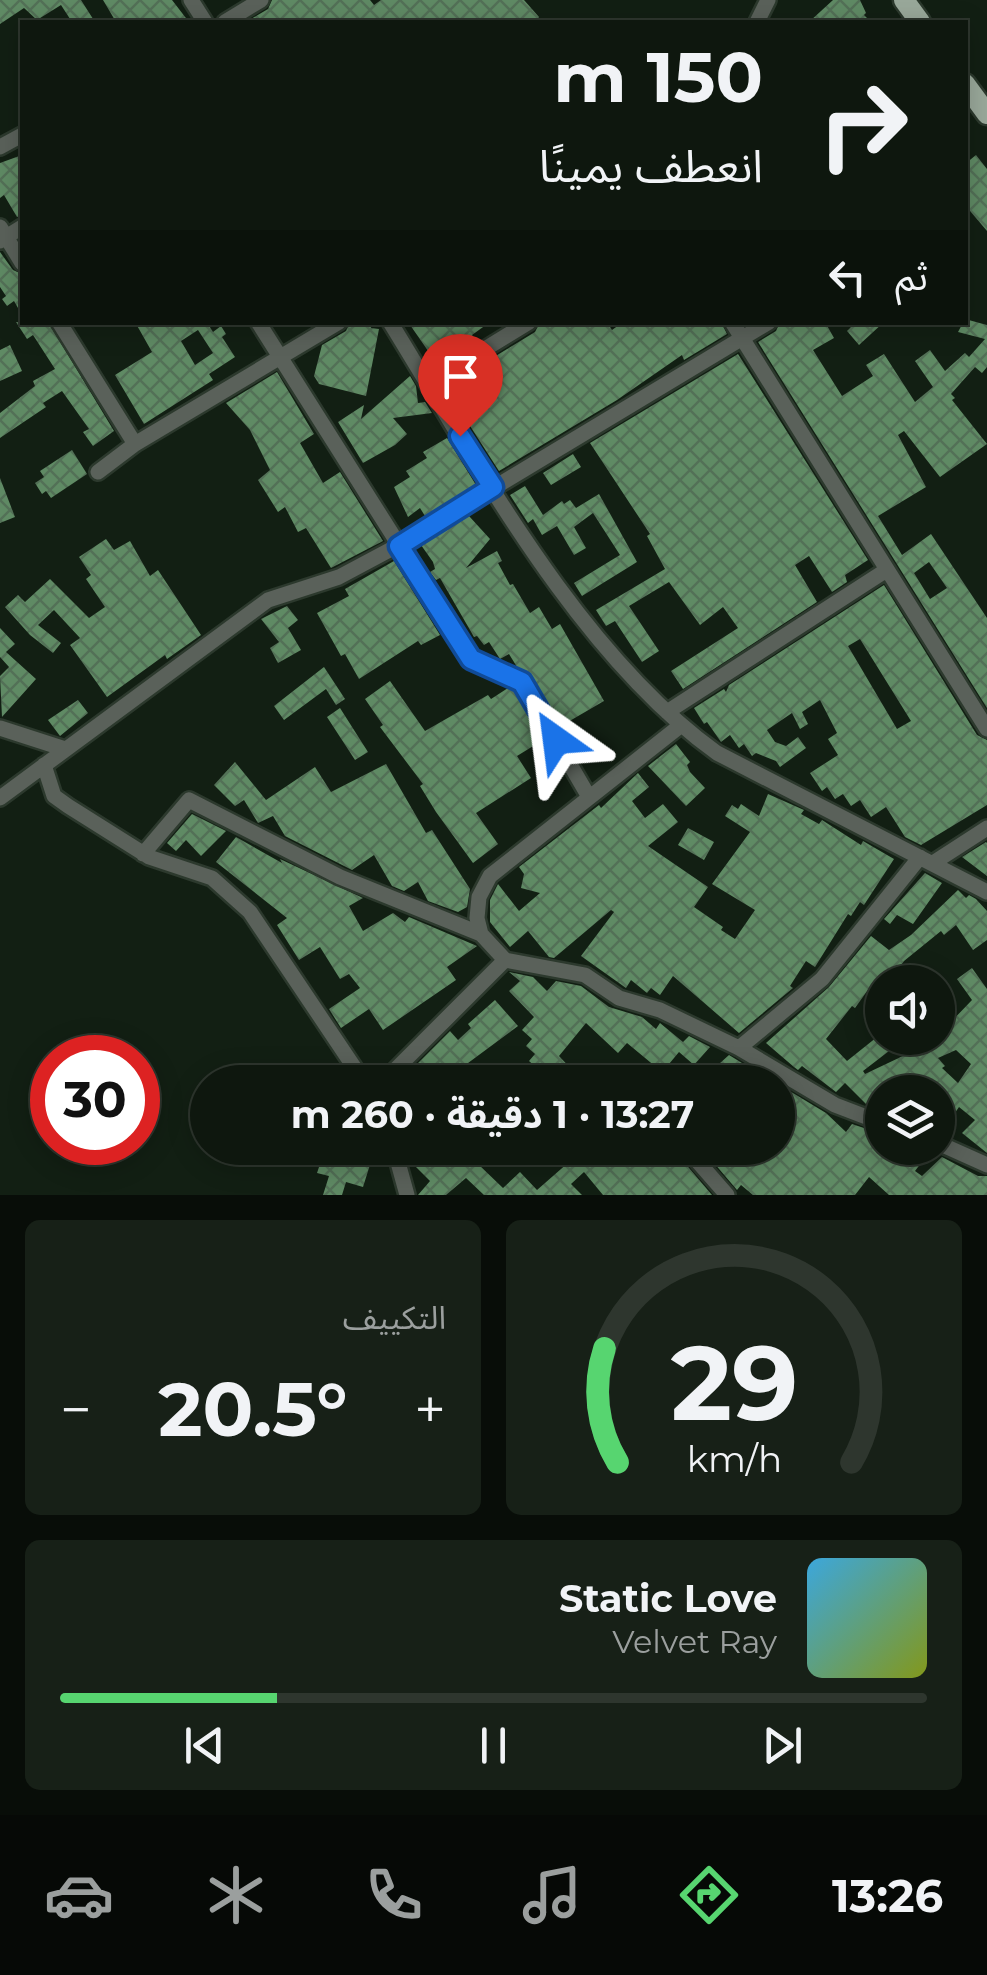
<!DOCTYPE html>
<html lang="ar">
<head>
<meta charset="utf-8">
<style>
	body { margin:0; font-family:Montserrat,"Noto Sans Arabic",sans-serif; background:#172017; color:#f1f3f6; direction:rtl; height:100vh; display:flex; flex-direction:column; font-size:38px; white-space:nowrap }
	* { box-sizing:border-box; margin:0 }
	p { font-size:32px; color:#9b9f9e }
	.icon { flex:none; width:55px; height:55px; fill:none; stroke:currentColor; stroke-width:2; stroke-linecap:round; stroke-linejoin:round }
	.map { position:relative; height:1195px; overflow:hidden; direction:ltr }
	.side { display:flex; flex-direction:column; gap:25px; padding:25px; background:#080d08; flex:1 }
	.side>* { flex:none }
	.hud { position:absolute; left:20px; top:20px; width:948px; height:305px; border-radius:0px; box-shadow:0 5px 25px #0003,0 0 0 2px #2e362e; direction:rtl; background:#0e170e; color:#f1f3f6; overflow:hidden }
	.fabs { position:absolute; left:865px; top:965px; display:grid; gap:20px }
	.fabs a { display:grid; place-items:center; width:90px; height:90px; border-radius:50%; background:#0e170e; box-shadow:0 5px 25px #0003,0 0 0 2px #2e362e; font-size:50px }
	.speed { position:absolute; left:30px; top:1035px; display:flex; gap:20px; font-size:50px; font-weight:700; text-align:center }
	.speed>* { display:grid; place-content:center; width:130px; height:130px; border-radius:50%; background:#0e170e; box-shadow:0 5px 25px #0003,0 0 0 2px #2e362e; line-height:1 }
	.speed .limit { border:15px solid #d22; background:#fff; color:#111 }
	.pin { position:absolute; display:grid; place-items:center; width:85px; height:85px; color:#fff; margin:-102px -42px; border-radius:50% 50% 50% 0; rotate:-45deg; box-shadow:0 0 10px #0007 }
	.pin .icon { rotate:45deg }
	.me { position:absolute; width:110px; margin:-55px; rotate:329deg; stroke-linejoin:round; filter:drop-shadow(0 0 8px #0008) }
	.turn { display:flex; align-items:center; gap:35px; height:210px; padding:0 40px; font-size:45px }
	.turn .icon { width:130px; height:130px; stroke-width:2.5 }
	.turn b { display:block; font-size:70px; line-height:85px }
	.then { display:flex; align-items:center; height:95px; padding:0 40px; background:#0003; gap:20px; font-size:38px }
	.big { font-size:75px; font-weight:700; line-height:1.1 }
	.side .tile { flex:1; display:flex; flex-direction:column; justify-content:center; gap:15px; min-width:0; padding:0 35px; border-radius:15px; background:#172017 }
	.side .dial { align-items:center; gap:0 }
	.dial svg { height:260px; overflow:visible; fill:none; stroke:#2e362e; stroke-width:7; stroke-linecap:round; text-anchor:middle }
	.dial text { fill:#f1f3f6; stroke:none }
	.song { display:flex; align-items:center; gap:30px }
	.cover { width:120px; height:120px; border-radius:15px; background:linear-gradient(135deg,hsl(200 70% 55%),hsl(70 70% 35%)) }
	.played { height:10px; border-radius:5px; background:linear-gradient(90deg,#57d570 25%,#2e362e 25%) }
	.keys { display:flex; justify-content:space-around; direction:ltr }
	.heat { display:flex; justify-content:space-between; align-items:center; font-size:55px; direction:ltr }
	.side .tiles { flex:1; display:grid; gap:25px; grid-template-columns:1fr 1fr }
	.tile:last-child { grid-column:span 2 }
	.trip { position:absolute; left:190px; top:1065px; width:605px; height:100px; border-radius:50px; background:#0e170e; box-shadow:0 5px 25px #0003,0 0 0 2px #2e362e; font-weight:700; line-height:100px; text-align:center; direction:rtl }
	.tab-bar { display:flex; height:160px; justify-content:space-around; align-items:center; background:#060906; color:#9b9f9e }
	.tab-bar .icon { width:70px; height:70px }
	.tab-bar .selected { color:#57d570 }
	.tab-bar b { font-size:45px; color:#f1f3f6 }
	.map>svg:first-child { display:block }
	.building { fill:url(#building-cross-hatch); fill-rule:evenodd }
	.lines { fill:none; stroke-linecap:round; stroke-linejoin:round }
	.minor-casing { stroke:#2c392d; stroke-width:20 }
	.major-casing { stroke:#2c392d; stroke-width:25 }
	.minor { stroke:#5a615a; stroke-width:15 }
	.major { stroke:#99a89a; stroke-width:20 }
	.route-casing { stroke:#114b97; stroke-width:25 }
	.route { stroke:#1a73e8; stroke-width:18 }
</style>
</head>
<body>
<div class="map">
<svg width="987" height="1195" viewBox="0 0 987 1195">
	<defs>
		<pattern id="building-cross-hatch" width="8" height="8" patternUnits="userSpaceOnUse" patternTransform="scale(2.5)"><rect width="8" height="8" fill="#5f8a64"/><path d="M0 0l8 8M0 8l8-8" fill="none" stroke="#537057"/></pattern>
	</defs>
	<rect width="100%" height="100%" fill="#121f13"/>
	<!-- building -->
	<path class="building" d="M0,0H81L95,22H72L61,5L37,20L24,8L0,24Z
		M103,0H172L189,22H116Z
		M272,0H370L374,5L381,0H524L539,17L536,22H246L268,9Z
		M833,0H860L866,13L864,15L871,22H809Z
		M22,155V216L17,217L4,195L0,198V163Z
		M976,155L987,169V231L965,205V164Z
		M0,252L13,270L22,274V315L14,301L7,306L2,299L6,296L0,287Z
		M965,319L987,325V367L982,373L975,367L951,394L955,398L952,400L987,444L940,477L904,431L898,435L926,487L878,516L902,555L931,534L987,618V708L758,342L776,331L780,322H825L834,338L813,350L842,396L873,376L866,365L884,354L915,402L933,387L915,361L930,350L945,371L965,353L969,357L985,339L958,332ZM929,562L947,588L930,599L914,573Z
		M16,322H48L114,431L93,446L83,432L89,429L62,391L43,403L46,407L0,438V413L35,386L33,381L55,369L33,335L27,339Z
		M135,322H210L208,324L213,332L221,326L226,334L222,337L235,357L209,374L213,380L144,424L115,375L152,352ZM198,330L213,353L195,365L181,341Z
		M350,322H372L371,328L379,329L366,396L319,384L314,376L322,345L346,331Z
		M408,322H490L472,335L474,338L453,349L451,346L433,358Z
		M540,322H607L612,330L623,322H721L727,334L684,360L682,355L617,400L499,471L445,387L535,332Z
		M856,322H884L859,345L847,331Z
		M10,345L22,371L0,381V350Z
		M738,354L868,560L845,575L847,582L832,592L809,556L795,565L817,602L683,689L671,671L738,628L723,607L700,625L669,582L629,606L659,651L642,662L615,621L606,626L596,610L665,569L647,536L650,534L590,443Z
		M277,372L314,434L300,443L323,483L340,472L383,541L331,568L306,528L298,532L285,507L278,512L258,480L270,470L250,430L226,403Z
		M410,376L416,386L418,403L425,402L432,413L393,418L407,434L395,445L363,463L338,422L364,405L361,419Z
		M447,438L476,485L425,516L420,508L408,517L394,487L410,477L406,471L427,458L423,452Z
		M72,450L87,474L51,498L46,491L42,494L35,483L44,477L40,471Z
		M573,454L581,467L551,485L543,473Z
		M0,478L15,517L0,523Z
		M525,486L543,515L562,501L564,504L570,500L576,508L599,494L637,562L582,596L574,583L620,555L593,513L574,527L586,548L574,555L557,526L542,535L533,519L528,523L510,495Z
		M469,516L490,539L466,568L497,551L502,561L498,563L510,585L513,584L530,613L539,607L552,629L560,624L604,701L561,726L531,675L517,667L509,654L500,659L489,642L484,645L477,636L474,637L440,578L436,580L430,572L435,569L433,562L421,545Z
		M106,539L114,550L130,541L150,576L158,570L201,635L167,659L165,655L107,697L70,645L80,638L54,610L38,625L61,643L53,653L30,635L5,607L18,595L25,602L50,579L89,618L105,607L86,579L91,575L79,557Z
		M394,561L440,635L421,645L418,641L359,679L345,654L341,656L317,613L349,596L345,589Z
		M884,585L977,735L987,740V805L921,845L905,837L886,807L871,817L860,800L851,806L843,794L835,799L827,787L822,791L810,773L838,755L828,739L837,733L820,700L802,712L808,724L800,729L792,713L767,730L775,742L786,746L798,737L806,748L780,767L776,761L756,753L752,756L744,744L739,748L730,735L721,742L707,722L704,724L694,708L724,689L726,692L729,685ZM860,639L911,721L897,729L848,646Z
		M287,606L298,620L288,628L301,650L278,663L270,648L279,642L261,619Z
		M0,628L15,644L6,652L36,679L2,717L0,676L9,667L0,657Z
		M324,667L345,699L336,705L326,689L284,720L274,706Z
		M390,681L425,731L488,695L491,699L508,688L514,691L543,740L517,756L531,778L476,813L498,844L473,863L436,812L420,786L423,784L380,727L383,725L365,699Z
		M78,700L88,713L60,736L48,720Z
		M340,708L368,752L355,760L327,717Z
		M676,744L690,762L687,765L690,772L705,788L686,806L648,766Z
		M235,762L266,800L315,767L331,792L386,764L426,833L432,830L470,889L467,907L458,912L428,901L418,882L404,891L392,886L374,855L352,870L285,836L273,816L258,823L244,800L235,806L214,785Z
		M638,773L649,787L632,801L645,818L663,804L678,822L648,846L708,887L694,907L723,927L721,930L735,939L755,910L712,884L750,832L725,816L732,805L738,809L741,804L759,816L768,794L804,810L801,814L819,824L822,820L861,845L863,841L894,859L864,905L860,902L851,916L848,914L815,967L806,961L790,986L793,988L739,1033L673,976L660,995L651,988L647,993L631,980L626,988L581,956L614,912L611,910L554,958L549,957L528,931L510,947L490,922V900L498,884L519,911L540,893L521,888L524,874L519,867L599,805L601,808Z
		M192,814L226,831L201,856L186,840L176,851L167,843Z
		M688,828L714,842L704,860L678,845Z
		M236,837L282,863L280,859L363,898L349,906L363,931L393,913L405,922L409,917L477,946L447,967L456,980L383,1030L369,1009L341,1028L329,1009L360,988L349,974L340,979L320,947L299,960L277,925L287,918L216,862Z
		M986,842L987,843V876L962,857Z
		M925,873L942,883L913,924L897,915L890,924L884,919Z
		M958,890L966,898L969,895L976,899L987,911V940L973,950L956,925L944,935L941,931L904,961L895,974L891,972L881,985L875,980L855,1008L852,1006L826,1039L847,1061L882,1033V1038H906L863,1071L865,1074L926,1045L922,1038H938V1029L944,1022L948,1025L972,1000L957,979L972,968L987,989V1153L962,1133L975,1120L959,1107L944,1129L938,1124V1092H882V1096L868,1106L845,1083L836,1092L802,1066L798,1070L794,1067L766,1043L829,987L871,936L889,950L911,935ZM956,1050L971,1064L958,1083L942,1068L945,1066L938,1058Z
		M509,972L533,977L547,991L556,981L581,986L609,1007L642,1017L656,1029L660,1023L683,1042L689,1036L710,1047L694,1065L679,1052L664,1070L679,1082H642L656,1067L627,1043L618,1053L586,1023L559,1056L575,1073L571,1077L578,1082H553L529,1061L535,1054L526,1046L532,1039L522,1030L534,1017L509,991L520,981Z
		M495,1000L518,1026L464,1066L482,1082H413L407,1075L416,1065L450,1031L458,1040L471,1028L468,1024Z
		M729,1055L765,1077L770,1082H699Z
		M783,1087L826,1113L846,1132L852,1124L882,1134V1148L908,1151L921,1163L915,1171L922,1176L942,1157L978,1176H987V1195H889L869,1177L855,1195H753L741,1185L737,1190L708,1156L715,1148H778V1093Z
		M331,1148H360L374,1152L363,1187L346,1182L342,1195H323L329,1176L317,1173L320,1164L325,1166Z
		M411,1148H493L478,1164L503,1188L520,1172L537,1190L577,1155L569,1148H675L678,1155L712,1195H603L584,1172L571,1184L582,1195H484L466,1178L446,1195H418L430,1181L411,1162L416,1157Z"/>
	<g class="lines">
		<defs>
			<path id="minor" d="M191,0L205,22
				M225,22L261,0
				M757,22L768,0
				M0,147L22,135
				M0,227L22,263
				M0,241L22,227
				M59,322L135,444
				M258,322L471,659L522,682L589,797
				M390,322C478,465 579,654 717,753L987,892
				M732,322L987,729
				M428,384L529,322
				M98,472L135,444L339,322
				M667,712L885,571
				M680,726L490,876L479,897L477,918L481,934L505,960L585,975L619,998L660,1010L739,1048L835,1105L882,1123
				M0,728L65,749
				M44,765L54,796L68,806L149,857L212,878L250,912L364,1082
				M0,798L268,600L339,577L399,545L769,322
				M143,854L189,800L340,877L481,934
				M933,863L987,828
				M739,1048L822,979L920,857
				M383,1082L505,960
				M938,1143L987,1165
				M394,1148L407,1195
				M686,1148L727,1195"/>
			<path id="major" d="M904,0L920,22
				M965,84L987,114"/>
		</defs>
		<!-- minor casing -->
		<use href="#minor" class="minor-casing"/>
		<!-- major casing -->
		<use href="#major" class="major-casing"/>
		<!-- minor -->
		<use href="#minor" class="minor"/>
		<!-- major -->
		<use href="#major" class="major"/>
	</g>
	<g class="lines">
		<defs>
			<path id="route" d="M460,436L493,487L399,546L471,659L522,682L556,740"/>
		</defs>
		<!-- route casing -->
		<use href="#route" class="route-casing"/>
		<!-- route -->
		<use href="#route" class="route"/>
	</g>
</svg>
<div class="fabs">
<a><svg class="icon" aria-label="sound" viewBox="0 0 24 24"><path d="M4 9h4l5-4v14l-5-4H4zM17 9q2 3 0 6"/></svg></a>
<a><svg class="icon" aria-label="layers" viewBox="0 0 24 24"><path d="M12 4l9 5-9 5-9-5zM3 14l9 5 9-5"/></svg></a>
</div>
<div class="speed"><div class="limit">30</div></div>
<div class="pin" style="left:460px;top:436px;background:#d93025"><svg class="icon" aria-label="arrive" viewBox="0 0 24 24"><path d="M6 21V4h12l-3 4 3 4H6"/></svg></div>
<svg class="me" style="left:556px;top:740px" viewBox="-20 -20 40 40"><path d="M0-17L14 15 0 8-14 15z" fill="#1a73e8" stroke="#fff" stroke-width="4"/></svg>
<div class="trip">13:27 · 1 دقيقة · 260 m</div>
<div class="hud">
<div class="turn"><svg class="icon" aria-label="right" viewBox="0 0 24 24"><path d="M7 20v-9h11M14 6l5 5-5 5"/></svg><div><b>150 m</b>انعطف يمينًا</div></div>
<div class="then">ثم<svg class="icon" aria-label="left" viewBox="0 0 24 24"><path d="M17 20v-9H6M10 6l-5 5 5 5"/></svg></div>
</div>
</div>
<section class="side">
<div class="tiles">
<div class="tile dial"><svg viewBox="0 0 100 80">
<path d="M14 69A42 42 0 1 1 86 69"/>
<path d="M14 69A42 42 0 0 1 10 34" stroke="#57d570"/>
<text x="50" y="56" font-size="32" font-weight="700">29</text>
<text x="50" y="72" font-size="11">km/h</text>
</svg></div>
<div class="tile"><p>التكييف</p>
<div class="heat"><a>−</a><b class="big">20.5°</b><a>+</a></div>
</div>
<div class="tile">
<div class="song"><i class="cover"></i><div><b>Static Love</b><p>Velvet Ray</p></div></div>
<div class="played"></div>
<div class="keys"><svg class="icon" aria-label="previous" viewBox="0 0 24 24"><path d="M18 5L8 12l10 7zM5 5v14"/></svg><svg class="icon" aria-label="pause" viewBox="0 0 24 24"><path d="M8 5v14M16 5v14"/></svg><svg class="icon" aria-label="next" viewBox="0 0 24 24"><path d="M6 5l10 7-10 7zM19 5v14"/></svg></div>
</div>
</div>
</section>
<nav class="tab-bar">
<b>13:26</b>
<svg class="icon selected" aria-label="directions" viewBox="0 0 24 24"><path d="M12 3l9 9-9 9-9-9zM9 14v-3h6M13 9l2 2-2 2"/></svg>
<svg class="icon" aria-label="music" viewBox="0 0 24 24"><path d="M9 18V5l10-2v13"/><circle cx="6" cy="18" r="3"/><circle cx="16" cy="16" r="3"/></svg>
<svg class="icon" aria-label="phone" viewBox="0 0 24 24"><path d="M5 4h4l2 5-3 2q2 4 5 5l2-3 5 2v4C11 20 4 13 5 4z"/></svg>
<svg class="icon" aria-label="climate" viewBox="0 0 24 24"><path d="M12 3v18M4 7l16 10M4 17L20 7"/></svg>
<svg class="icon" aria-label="car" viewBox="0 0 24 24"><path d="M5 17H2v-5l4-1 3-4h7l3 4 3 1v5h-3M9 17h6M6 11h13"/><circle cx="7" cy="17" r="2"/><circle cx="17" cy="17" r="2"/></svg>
</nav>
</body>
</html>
